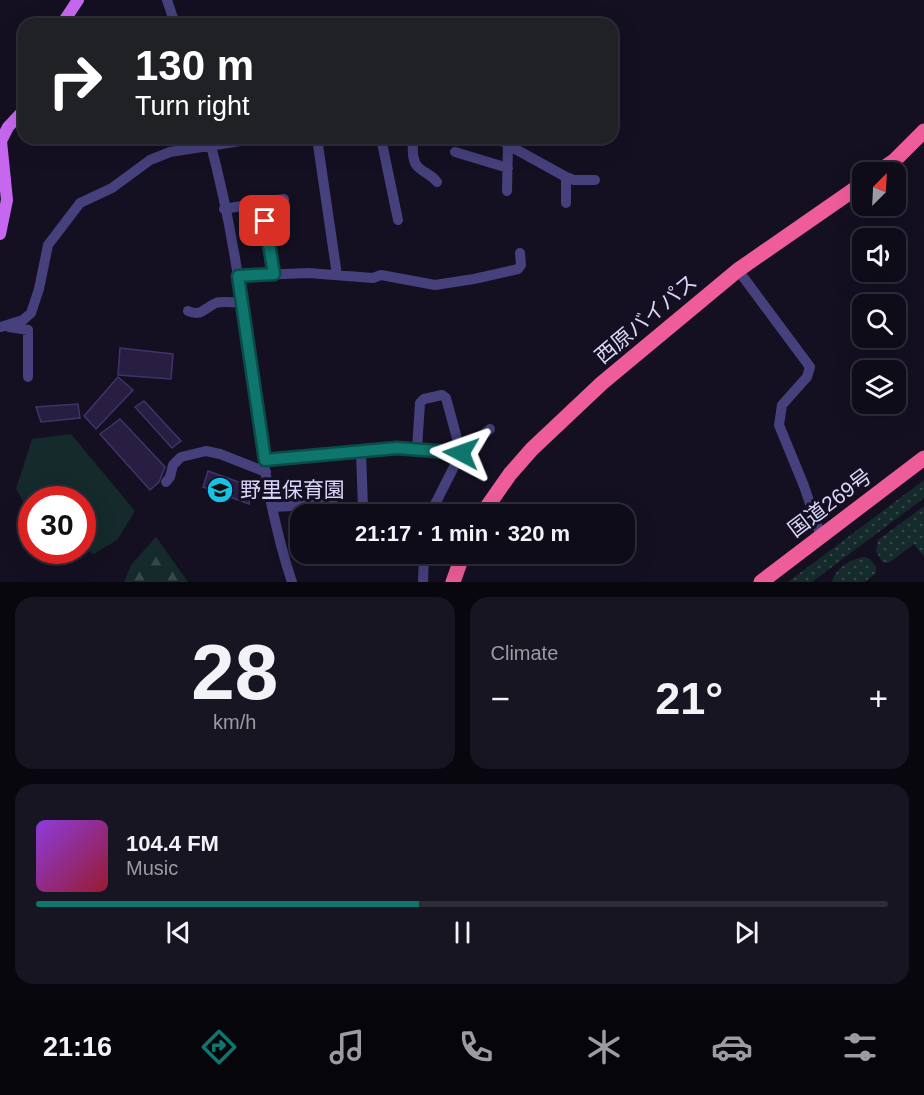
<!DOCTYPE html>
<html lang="en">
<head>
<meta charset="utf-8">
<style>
	body { margin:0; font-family:Arial,"Noto Sans JP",sans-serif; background:#181523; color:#f1f3f6; height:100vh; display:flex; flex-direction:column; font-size:22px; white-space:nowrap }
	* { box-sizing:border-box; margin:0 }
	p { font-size:20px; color:#9b9ba2 }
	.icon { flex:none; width:33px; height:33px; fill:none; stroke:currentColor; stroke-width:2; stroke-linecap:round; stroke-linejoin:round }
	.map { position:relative; height:582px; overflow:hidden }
	.side { display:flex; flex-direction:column; gap:15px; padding:15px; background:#08070e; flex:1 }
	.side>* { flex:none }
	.guide { position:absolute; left:18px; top:18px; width:600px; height:126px; border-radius:18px; box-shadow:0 6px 24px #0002,0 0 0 2px #2f2c39; background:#202124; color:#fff; overflow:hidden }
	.needle { width:39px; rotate:24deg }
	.controls { position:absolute; left:852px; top:162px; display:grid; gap:12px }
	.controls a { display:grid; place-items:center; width:54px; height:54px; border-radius:12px; background:#0f0c1a; box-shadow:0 6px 24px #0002,0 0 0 2px #2f2c39; font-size:30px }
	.speed { position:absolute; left:18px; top:486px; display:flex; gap:12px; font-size:30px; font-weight:700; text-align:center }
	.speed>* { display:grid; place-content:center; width:78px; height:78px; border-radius:50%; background:#0f0c1a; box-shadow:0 6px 24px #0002,0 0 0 2px #2f2c39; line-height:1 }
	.speed .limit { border:9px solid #d22; background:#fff; color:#111 }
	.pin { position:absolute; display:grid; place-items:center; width:51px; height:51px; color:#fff; margin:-26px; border-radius:12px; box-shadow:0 3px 9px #0006 }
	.me { position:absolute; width:66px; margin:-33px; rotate:274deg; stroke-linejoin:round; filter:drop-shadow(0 0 4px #0008) }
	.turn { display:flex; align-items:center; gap:21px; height:126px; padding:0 18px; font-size:27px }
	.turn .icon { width:78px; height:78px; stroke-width:2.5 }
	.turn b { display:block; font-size:42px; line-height:51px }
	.big { font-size:45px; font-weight:800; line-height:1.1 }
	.side .widget { flex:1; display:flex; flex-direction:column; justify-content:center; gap:9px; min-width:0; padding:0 21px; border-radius:18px; background:#181523 }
	.side .dial { align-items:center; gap:0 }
	.dial b { font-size:78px; line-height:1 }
	.song { display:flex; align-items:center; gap:18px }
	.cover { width:72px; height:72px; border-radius:9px; background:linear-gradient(135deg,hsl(270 70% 55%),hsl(350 70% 35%)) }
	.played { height:6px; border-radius:3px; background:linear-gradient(90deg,#0f766e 45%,#2f2c39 45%) }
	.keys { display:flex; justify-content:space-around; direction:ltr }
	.heat { display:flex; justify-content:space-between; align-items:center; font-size:33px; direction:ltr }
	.side .tiles { flex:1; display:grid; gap:15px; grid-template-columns:1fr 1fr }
	.widget:last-child { grid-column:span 2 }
	.trip { position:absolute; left:290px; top:504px; width:345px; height:60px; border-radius:18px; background:#0f0c1a; box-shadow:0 6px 24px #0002,0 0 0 2px #2f2c39; font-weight:800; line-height:60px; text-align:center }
	.tabs { display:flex; height:96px; justify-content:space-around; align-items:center; background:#06050a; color:#9b9ba2 }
	.tabs .icon { width:42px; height:42px }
	.tabs .current { color:#0f766e }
	.tabs b { font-size:27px; color:#f1f3f6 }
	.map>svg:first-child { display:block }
	.green { fill:url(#green-dots) }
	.forest { fill:url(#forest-firs) }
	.pitch { fill:#142a2b }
	.building { fill:#271e41; stroke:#41336a; stroke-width:1.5 }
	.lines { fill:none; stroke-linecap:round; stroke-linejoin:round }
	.minor { stroke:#46407c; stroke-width:10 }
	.major { stroke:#c668ef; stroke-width:12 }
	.highway { stroke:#ee5d99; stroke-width:15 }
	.route-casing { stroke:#0a4d48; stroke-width:15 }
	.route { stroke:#0f766e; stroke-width:10 }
	.labels { text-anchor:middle; stroke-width:6; stroke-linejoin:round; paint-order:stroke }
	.street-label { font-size:21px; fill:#dcd5fb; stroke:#141022 }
	.poi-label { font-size:21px; fill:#dcd5fb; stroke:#141022; text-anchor:start }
</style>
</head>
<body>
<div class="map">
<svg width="924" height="582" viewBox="0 0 924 582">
	<defs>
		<pattern id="green-dots" width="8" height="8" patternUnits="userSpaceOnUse" patternTransform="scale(1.5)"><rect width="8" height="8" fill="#142a2b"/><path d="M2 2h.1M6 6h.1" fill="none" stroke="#36484b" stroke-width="1.8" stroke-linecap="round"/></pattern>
		<pattern id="forest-firs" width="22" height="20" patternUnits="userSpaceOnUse" patternTransform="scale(1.5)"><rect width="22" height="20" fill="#142a2b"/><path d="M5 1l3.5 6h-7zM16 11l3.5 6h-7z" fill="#36484b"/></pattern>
	</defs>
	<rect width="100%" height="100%" fill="#141022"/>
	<!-- green -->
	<path class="green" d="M924,480V498L812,582H788Z
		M924,506V557L914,544L889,563L882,562L876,551L878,540Z
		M864,557L870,559L876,567V573L865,582H832C835,568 851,559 864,557Z"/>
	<!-- forest -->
	<path class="forest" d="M156,537L188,582H124L131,565Z"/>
	<!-- pitch -->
	<path class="pitch" d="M71,434L135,511L117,540L94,554L83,549L82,500H32L31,515L16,489L32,439Z"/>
	<!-- building -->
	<path class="building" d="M120,348L173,354L171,379L118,375Z
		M118,377L133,390L96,429L84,416Z
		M144,401L181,441L172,448L135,407Z
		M78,404L80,418L41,422L36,407Z
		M120,419L165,467L159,482L150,490L100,434Z
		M208,471L255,488L249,504L203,487Z"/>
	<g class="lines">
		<!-- minor -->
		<path class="minor" d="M167,0L175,24
			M209,138C221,183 231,230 238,277C255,378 259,484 292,582
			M317,138L337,275
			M381,138L398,220
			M413,138C413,147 411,160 418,167C424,173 431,174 437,182
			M499,138L508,145L507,191
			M508,145L566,177V203
			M455,152L508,168
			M566,177L574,180H595
			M262,203L274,274
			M224,209L284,199
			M738,270L810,367L807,377L782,405L779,425L804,486L821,536
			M238,276L308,273L373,278L381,275L435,285L474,279L518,269L521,265L520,253
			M188,311C202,317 204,308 216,303C223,301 234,303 242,302
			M1,327L23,320L31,313L39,289L48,245L80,203L112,188L150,160L170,152L260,138
			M9,327L28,330V377
			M361,452L397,448L461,453L446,398L442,395L424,399L420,403L417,449
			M265,461L361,452L363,508
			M166,482L170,477L173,465L181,457L206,451L220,454L266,472
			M272,507L333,504
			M430,514L461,453L490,429
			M423,582L424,554"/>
		<!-- major -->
		<path class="major" d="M62,24L78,0
			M0,234L7,200L1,141L8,127L24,110"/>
		<!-- highway -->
		<path class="highway" d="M878,172L894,161L924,131
			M482,514L510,474L532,449L602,383L738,270L862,184
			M453,582L463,554
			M761,582L924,458"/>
	</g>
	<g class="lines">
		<defs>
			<path id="route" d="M265,221L274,274L238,276L265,460L397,448L461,453"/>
		</defs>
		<!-- route casing -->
		<use href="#route" class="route-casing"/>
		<!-- route -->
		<use href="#route" class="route"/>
	</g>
	<!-- icons -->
	<defs>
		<symbol id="school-disc" viewBox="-11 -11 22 22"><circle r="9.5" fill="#18c2e4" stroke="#141022"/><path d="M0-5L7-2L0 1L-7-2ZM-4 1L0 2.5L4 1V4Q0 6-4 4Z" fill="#111"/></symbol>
	</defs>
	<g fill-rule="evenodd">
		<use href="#school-disc" x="205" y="475" width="30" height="30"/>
	</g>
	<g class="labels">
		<!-- street labels -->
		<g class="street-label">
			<text transform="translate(646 319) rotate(-40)" y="7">西原バイパス</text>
			<text transform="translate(830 503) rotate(-37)" y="7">国道269号</text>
		</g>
		<!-- poi labels -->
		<g class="poi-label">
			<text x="240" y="497">野里保育園</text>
		</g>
	</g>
</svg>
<div class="controls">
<a><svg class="needle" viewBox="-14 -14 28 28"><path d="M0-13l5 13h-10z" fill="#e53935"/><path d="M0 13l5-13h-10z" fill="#9b9ba2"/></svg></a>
<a><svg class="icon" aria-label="sound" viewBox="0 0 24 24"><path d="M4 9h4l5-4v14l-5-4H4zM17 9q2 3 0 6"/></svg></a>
<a><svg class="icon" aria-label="search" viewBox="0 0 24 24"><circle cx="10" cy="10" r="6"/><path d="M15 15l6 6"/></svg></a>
<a><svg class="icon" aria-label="layers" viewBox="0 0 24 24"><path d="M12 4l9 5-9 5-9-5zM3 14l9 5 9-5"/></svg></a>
</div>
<div class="speed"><div class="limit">30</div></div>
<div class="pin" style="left:265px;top:221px;background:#d93025"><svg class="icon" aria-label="arrive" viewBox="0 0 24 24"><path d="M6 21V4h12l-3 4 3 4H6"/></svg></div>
<svg class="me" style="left:461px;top:453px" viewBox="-20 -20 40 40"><path d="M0-17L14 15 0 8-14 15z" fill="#0f766e" stroke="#fff" stroke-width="4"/></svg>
<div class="trip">21:17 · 1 min · 320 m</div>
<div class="guide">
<div class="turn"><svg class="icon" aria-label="right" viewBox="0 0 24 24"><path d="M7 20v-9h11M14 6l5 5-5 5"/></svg><div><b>130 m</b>Turn right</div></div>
</div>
</div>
<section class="side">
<div class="tiles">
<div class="widget dial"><b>28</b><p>km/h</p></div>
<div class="widget"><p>Climate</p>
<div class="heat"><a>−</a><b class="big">21°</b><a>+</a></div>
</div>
<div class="widget">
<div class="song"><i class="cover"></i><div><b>104.4 FM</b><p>Music</p></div></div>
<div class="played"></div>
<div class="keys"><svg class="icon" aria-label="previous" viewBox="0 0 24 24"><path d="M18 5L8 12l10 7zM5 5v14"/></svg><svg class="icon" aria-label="pause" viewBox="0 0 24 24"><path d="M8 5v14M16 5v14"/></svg><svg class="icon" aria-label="next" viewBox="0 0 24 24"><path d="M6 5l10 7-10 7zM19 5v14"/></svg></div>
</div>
</div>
</section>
<nav class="tabs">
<b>21:16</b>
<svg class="icon current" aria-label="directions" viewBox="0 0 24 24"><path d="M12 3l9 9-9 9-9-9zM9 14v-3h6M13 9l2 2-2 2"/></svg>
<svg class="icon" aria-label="music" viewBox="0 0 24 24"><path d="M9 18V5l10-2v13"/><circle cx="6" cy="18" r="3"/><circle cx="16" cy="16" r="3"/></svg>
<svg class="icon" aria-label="phone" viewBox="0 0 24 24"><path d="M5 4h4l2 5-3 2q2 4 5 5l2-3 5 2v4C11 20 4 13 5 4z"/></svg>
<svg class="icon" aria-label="climate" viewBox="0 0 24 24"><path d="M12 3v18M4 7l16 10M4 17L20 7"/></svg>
<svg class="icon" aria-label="car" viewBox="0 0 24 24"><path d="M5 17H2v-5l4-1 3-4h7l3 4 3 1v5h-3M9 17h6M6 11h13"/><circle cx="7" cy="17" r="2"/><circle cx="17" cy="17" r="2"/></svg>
<svg class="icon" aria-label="filters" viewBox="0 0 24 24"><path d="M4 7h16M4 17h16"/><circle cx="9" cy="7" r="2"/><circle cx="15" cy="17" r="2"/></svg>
</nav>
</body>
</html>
